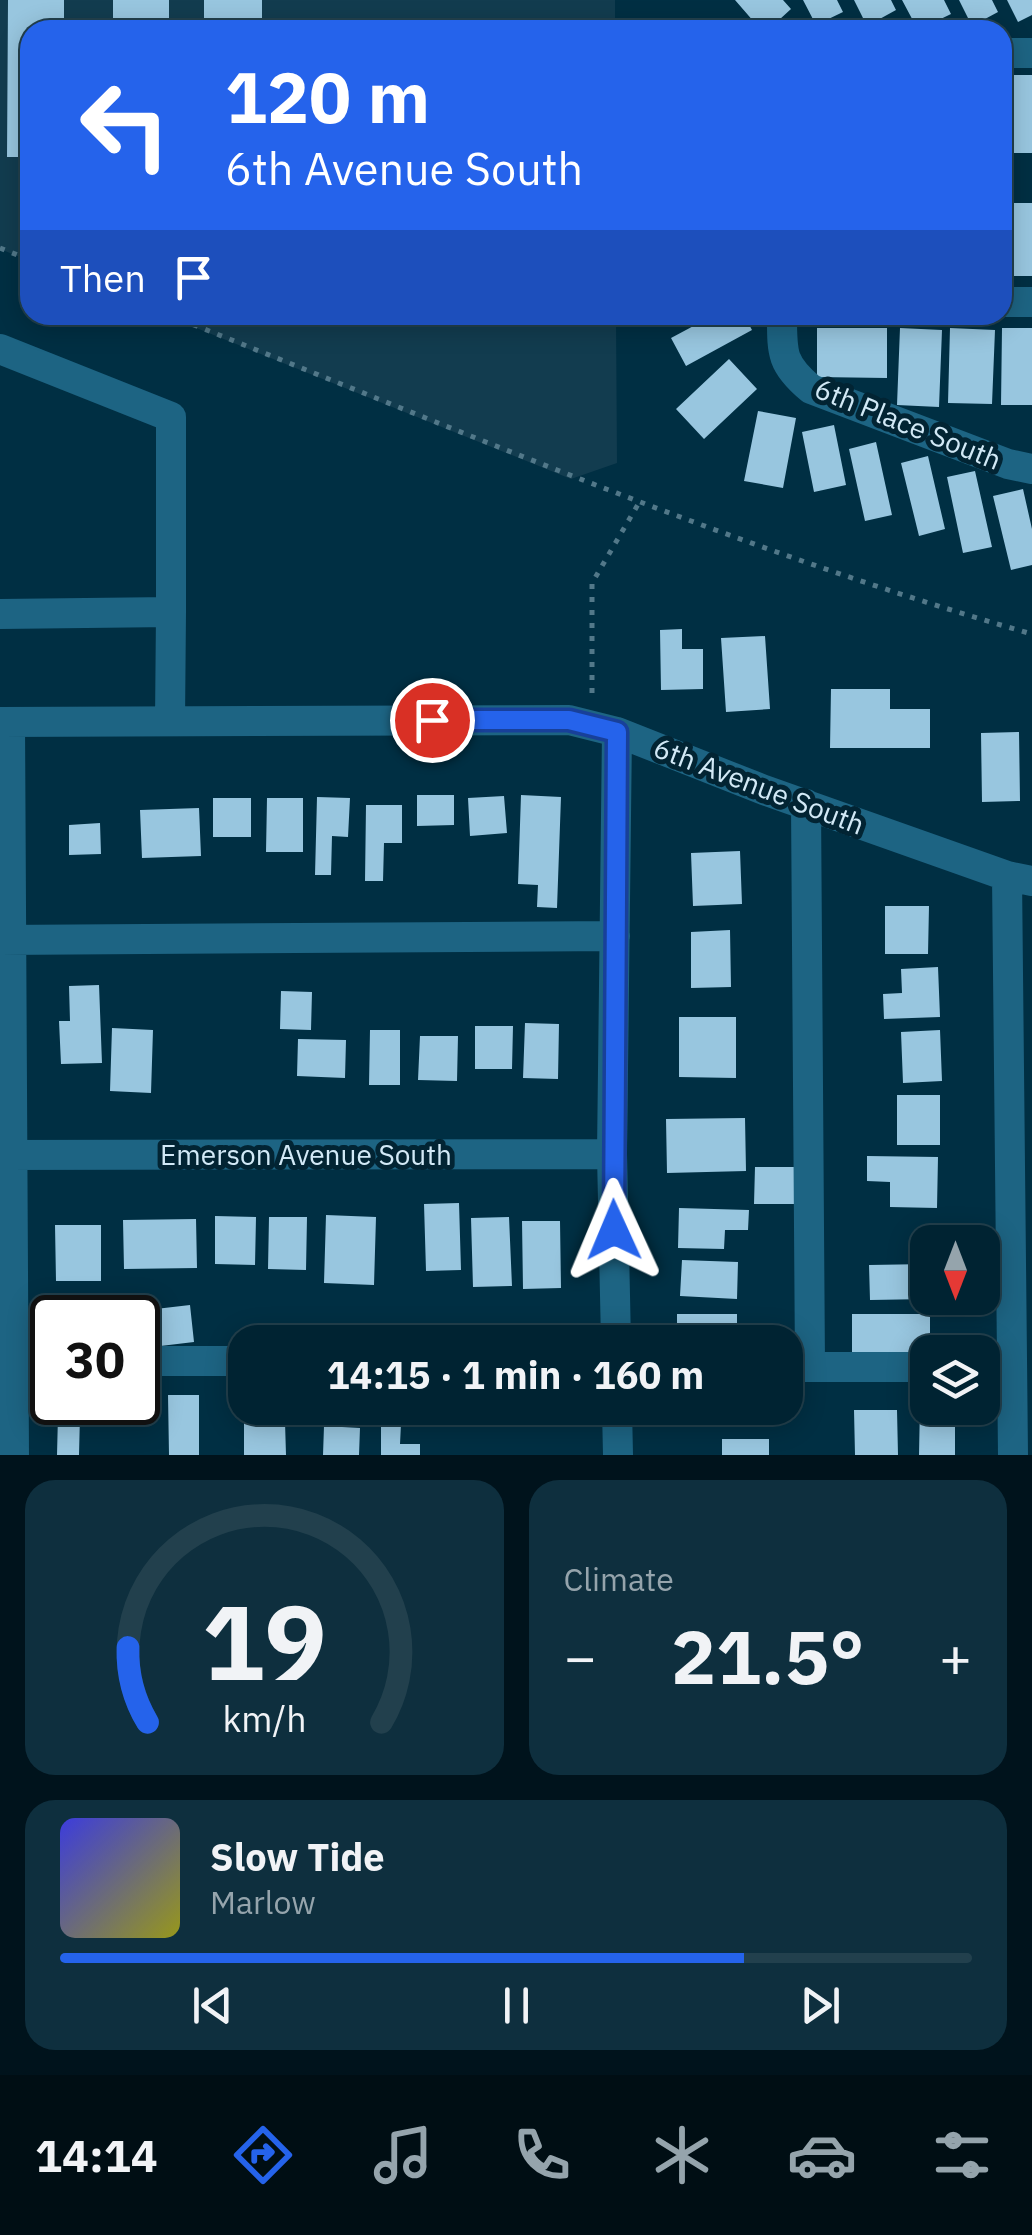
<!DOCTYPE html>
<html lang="en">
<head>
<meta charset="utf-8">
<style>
	body { margin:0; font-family:"IBM Plex Sans",sans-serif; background:#0e2f3e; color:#f1f3f6; height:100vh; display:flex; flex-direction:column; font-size:38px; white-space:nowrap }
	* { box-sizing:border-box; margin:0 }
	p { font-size:32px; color:#95a4ac }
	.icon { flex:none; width:55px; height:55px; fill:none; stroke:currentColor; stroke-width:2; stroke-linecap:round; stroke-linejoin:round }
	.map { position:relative; height:1455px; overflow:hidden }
	.panel { display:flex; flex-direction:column; gap:25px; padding:25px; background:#00131c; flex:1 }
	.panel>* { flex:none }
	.guide { position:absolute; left:20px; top:20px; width:992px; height:305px; border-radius:30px; box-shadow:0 5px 25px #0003,0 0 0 2px #22404d; background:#2563eb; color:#fff; overflow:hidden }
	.needle { width:65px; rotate:180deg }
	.controls { position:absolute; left:910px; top:1225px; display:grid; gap:20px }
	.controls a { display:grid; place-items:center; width:90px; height:90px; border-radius:20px; background:#002332; box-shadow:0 5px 25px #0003,0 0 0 2px #22404d; font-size:50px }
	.speed { position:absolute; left:30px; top:1295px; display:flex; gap:20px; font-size:50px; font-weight:700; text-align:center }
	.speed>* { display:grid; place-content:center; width:130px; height:130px; border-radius:50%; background:#002332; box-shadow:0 5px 25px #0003,0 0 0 2px #22404d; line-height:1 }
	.speed .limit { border:5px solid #111; border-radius:15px; background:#fff; color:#111 }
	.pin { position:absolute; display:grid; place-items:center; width:85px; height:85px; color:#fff; margin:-42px; border:5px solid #fff; border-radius:50%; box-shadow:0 2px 10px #0007 }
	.me { position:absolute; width:110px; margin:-55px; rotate:359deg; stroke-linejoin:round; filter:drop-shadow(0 0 8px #0008) }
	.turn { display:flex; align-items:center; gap:35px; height:210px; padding:0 40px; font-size:45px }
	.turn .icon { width:130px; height:130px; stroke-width:2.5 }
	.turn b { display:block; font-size:70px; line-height:85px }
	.then { display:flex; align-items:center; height:95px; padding:0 40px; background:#0003; gap:20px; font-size:38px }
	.big { font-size:75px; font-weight:800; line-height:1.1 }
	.panel .tile { flex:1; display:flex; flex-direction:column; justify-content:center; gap:15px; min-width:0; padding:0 35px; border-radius:30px; background:#0e2f3e }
	.panel .dial { align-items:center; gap:0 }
	.dial svg { height:260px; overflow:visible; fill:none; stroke:#22404d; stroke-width:7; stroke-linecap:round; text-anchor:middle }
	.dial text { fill:#f1f3f6; stroke:none }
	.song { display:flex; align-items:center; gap:30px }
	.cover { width:120px; height:120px; border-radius:15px; background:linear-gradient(135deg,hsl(240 70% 55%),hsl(60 70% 35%)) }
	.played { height:10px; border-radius:5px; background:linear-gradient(90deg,#2563eb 75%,#22404d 75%) }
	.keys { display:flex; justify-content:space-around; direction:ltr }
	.heat { display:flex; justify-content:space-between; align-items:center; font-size:55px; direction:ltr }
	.panel .tiles { flex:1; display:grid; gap:25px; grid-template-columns:1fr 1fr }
	.tile:last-child { grid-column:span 2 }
	.trip { position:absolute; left:228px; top:1325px; width:575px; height:100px; border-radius:30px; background:#002332; box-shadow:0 5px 25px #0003,0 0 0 2px #22404d; font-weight:800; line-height:100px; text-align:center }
	.menu { display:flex; height:160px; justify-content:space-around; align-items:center; background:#000e14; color:#95a4ac }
	.menu .icon { width:70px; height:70px }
	.menu .selected { color:#2563eb }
	.menu b { font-size:45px; color:#f1f3f6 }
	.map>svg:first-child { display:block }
	.built { fill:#123c4f }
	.building { fill:#98c6df }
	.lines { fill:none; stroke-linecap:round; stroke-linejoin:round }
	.path { stroke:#527889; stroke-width:5; stroke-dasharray:5 8; stroke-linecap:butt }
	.minor { stroke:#1d6483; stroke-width:30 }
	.route-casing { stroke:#184099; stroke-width:25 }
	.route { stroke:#2563eb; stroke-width:18 }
	.labels { text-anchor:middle; stroke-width:10; stroke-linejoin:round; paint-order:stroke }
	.street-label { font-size:28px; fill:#d2e9f6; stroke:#022433 }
</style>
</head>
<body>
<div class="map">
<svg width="1032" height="1455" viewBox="0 0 1032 1455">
	<rect width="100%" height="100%" fill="#002f43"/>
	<!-- built -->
	<path class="built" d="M0,0H615V30H30V261L0,249Z
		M164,315H616L617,463L571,479Z"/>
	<!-- building -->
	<path class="building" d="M8,0H64V30H30V157H7Z
		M113,0H169V30H113Z
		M204,0H262V30H204Z
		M735,0H783L791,9L768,30H761Z
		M803,0H837L843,12L816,25Z
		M854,0H891L896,10L867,26Z
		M902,0H944L951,14L918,30Z
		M959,0H992L998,12L972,26Z
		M1007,0H1032V15L1018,22Z
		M1002,75H1032V153H1002Z
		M1004,203H1032V276H1003Z
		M714,315H744L752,330L686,366L671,338Z
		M817,328H887V378L817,377Z
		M900,328L942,330L939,407L897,405Z
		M950,328L995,330L992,404L948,403Z
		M1002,328H1032V405H1001Z
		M729,359L757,389L704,439L676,409Z
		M758,411L796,418L783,488L744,481Z
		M834,425L846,485L814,492L802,432Z
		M876,442L892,515L865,521L849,449Z
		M928,456L945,529L919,536L901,463Z
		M975,471L992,547L963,553L947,477Z
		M1023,489L1032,529V565L1011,570L993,496Z
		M682,629V649H703V689L661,690L660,630Z
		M765,636L770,709L726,712L721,638Z
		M831,689H890V709H930V748H830Z
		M1019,732L1020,801L982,802L981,733Z
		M417,795H454V825L417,826Z
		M521,795L561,797L557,908L537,907L538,885L518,884Z
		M504,796L507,833L470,836L468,798Z
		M317,797L350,798L348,837L332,836L331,875H315Z
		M213,798H251V837H213Z
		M267,798H303V852H266Z
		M366,805H402V843H384L383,881H365Z
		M199,808L201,856L142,858L140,810Z
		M100,823L101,854L69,855V825Z
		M740,851L742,904L693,906L691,853Z
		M885,906H929L928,954H885Z
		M730,930L731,987L691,988V932Z
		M938,967L940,1017L884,1019L883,994L902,993L901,969Z
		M99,985L102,1063L61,1064L59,1021H70L69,986Z
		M281,991L312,992L311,1030L280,1029Z
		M679,1017H736V1078L679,1077Z
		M525,1023L559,1024L558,1079L523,1078Z
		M475,1026H513L512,1069H475Z
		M112,1028L153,1030L151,1093L110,1091Z
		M370,1030H400V1085H369Z
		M940,1030L942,1081L903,1083L901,1032Z
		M420,1036H458L457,1081L418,1080Z
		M298,1039L346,1040L345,1078L297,1076Z
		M897,1095H940V1145H897Z
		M745,1118L746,1171L667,1173L666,1119Z
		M867,1156L938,1157L937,1208L890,1207V1182L867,1181Z
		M755,1167H798V1204H754Z
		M459,1203L461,1270L426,1271L424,1204Z
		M679,1208L749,1210L748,1230H725L724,1249L678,1248Z
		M326,1215L376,1217L374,1285L324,1283Z
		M215,1216L256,1217L255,1265L215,1264Z
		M269,1217H307L306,1270L268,1269Z
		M509,1217L512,1286L473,1287L471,1218Z
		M196,1219L197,1268L124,1269L123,1220Z
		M522,1221H560L561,1288L523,1289Z
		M55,1225H101V1281H56Z
		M682,1260L738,1262L737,1299L680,1296Z
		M928,1264V1299L870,1300L869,1265Z
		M190,1305L194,1342L152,1347L147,1310Z
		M677,1314H737V1332H717V1342H677Z
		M852,1314H930V1352L852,1353Z
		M168,1395H199V1455H169Z
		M920,1404H928V1408H955V1455H919Z
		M244,1408H264L265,1422H285L286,1455H244Z
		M432,1408H458V1416H432Z
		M854,1410H897L898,1455H855Z
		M58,1415H80L79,1455H57Z
		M381,1424H401L400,1444H420V1455H381Z
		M324,1426L360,1428L359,1455H323Z
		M722,1439H769V1455H722Z"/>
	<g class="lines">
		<!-- path -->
		<path class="path" d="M0,248L30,260
			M169,315C454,428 737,550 1032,634
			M592,693V583L640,501"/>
		<!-- minor -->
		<path class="minor" d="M1002,53H1032
			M1002,302H1032
			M782,315C782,353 781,364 811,389L1008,464L1032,469
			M0,349L171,417V612L0,614
			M170,721L171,612
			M0,722L569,720L617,732L764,790L1007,876L1032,881
			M10,722L14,1455
			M806,804L810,1367
			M1007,876L1013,1455
			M0,940L615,936
			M0,1155L612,1154
			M616,1342L612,1154L617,732
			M0,1361H52
			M138,1361H245
			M785,1367H928
			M617,1408L618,1455"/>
	</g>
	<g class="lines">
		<defs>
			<path id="route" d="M432,720H569L617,732L614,1230"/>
		</defs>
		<!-- route casing -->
		<use href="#route" class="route-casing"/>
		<!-- route -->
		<use href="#route" class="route"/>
	</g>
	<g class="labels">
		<!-- street labels -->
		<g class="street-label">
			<text transform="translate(908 424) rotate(22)" y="10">6th Place South</text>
			<text transform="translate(759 786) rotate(21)" y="10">6th Avenue South</text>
			<text x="306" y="1165">Emerson Avenue South</text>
		</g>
	</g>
</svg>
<div class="controls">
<a><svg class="needle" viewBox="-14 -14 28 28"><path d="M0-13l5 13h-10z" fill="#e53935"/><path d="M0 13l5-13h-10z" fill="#95a4ac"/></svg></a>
<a><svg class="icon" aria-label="layers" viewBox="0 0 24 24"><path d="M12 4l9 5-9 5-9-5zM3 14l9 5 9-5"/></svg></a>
</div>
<div class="speed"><div class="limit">30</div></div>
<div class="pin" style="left:432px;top:720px;background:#d93025"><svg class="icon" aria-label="arrive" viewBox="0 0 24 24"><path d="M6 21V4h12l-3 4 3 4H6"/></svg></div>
<svg class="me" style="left:614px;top:1230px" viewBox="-20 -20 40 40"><path d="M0-17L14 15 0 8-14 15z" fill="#2563eb" stroke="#fff" stroke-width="4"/></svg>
<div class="trip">14:15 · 1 min · 160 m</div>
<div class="guide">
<div class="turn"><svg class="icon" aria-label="left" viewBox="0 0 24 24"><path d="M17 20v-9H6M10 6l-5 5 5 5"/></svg><div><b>120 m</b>6th Avenue South</div></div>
<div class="then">Then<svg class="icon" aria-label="arrive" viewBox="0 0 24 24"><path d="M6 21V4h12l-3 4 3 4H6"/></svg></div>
</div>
</div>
<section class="panel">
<div class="tiles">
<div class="tile dial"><svg viewBox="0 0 100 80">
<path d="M14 69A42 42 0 1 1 86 69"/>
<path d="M14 69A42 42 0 0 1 8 46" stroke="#2563eb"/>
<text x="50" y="56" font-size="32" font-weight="700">19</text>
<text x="50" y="72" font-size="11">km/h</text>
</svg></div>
<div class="tile"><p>Climate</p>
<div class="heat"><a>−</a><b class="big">21.5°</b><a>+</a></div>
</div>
<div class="tile">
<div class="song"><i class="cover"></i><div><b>Slow Tide</b><p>Marlow</p></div></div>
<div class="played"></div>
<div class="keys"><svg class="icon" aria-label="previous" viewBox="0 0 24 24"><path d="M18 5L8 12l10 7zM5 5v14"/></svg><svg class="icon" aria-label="pause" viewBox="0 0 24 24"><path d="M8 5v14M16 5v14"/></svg><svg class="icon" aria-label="next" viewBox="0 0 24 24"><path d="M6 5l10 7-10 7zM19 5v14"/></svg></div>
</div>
</div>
</section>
<nav class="menu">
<b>14:14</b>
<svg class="icon selected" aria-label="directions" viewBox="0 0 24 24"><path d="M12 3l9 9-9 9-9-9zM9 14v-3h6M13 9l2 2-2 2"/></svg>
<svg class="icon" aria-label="music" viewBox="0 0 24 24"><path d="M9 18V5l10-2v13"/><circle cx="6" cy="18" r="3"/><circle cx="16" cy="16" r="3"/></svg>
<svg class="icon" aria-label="phone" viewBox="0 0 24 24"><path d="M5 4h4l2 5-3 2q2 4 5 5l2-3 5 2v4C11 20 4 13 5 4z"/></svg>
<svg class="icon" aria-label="climate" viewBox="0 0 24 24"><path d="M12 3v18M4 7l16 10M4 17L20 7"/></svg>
<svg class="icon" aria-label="car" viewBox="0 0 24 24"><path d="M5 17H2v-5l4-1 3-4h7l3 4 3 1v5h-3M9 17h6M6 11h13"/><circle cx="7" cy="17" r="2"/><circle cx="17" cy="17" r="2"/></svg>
<svg class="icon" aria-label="filters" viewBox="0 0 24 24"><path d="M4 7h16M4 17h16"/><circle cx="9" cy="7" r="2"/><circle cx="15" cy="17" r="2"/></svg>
</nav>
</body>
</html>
